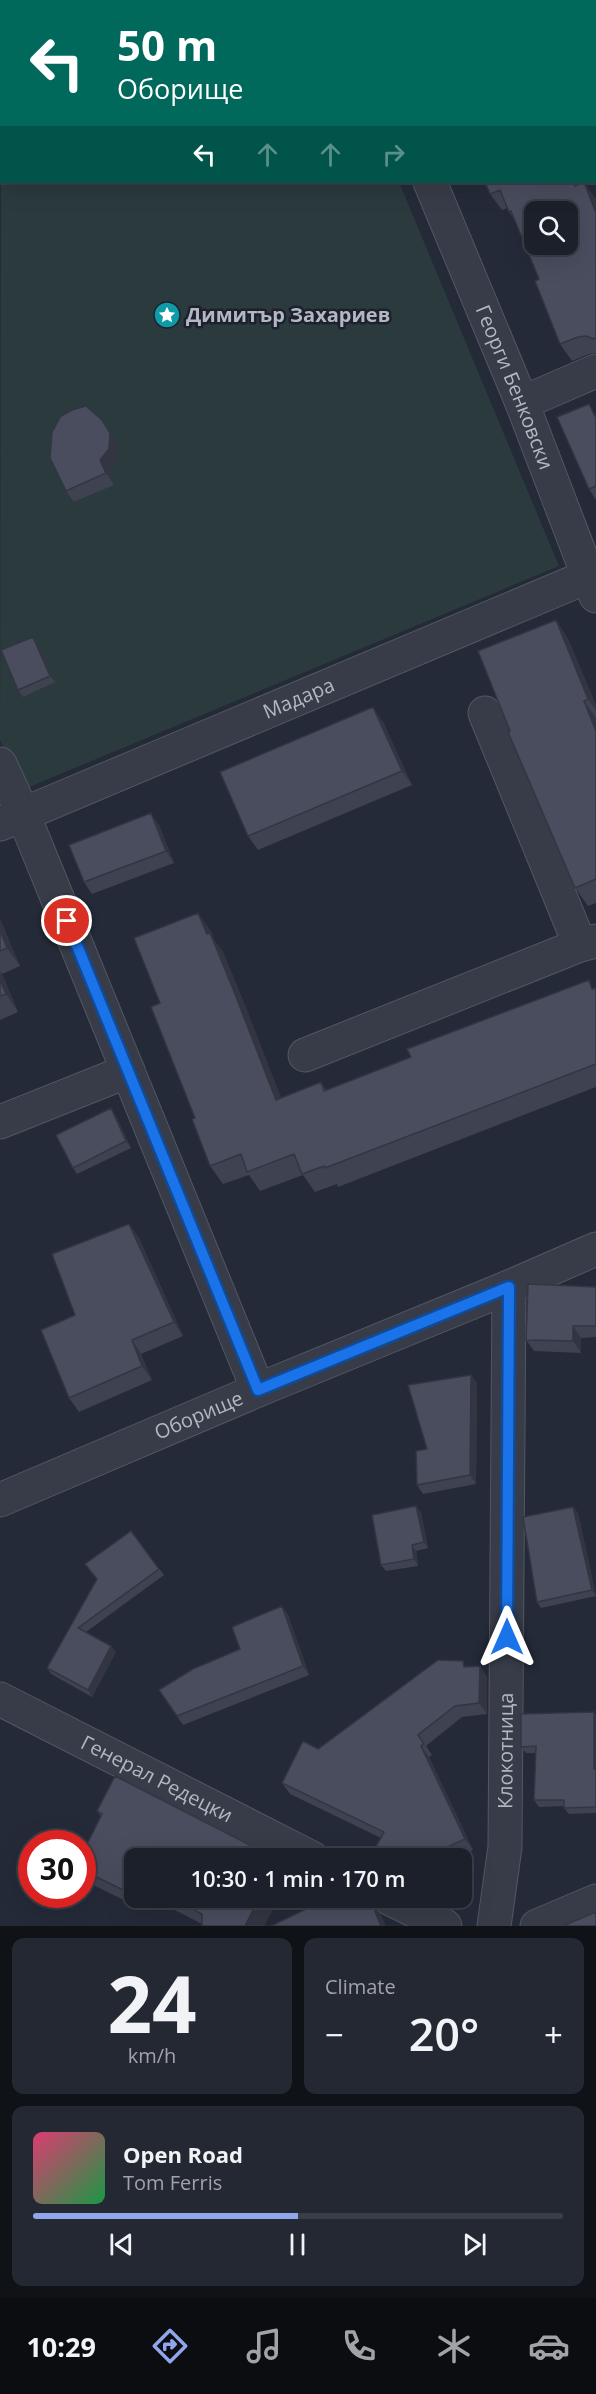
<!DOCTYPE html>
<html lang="en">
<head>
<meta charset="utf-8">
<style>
	body { margin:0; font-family:"Open Sans",sans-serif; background:#242832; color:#f1f3f6; height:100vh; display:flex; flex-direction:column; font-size:22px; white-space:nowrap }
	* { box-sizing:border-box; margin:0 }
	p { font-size:20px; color:#a0a3a8 }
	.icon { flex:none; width:33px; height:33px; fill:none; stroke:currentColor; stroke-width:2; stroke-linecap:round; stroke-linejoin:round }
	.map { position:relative; height:1926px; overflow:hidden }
	.side { display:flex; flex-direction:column; gap:12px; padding:12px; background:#0f1217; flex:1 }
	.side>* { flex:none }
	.hud { position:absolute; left:0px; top:0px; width:597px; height:183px; box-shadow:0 6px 24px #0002,0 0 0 2px #393e47; background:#00695c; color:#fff; overflow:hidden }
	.controls { position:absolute; left:524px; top:201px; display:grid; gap:12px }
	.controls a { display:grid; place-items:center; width:54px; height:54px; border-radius:12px; background:#1b202a; box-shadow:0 6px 24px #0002,0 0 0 2px #393e47; font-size:30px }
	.speed { position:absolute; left:18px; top:1830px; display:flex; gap:12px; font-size:30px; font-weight:700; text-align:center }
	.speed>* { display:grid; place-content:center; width:78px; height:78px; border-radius:50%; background:#1b202a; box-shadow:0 6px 24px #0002,0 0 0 2px #393e47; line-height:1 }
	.speed .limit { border:9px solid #d22; background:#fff; color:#111 }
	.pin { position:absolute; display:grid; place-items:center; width:51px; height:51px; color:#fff; margin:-26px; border:3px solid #fff; border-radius:50%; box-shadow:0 2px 6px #0007 }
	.me { position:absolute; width:66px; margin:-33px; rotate:0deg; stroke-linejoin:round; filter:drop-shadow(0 0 4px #0008) }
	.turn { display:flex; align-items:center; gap:21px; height:126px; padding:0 18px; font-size:27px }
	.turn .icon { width:78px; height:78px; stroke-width:2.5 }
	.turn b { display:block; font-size:42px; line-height:51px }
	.lanes { display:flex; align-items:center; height:57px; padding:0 18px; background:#0003; justify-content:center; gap:30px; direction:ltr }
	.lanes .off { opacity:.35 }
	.big { font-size:45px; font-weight:600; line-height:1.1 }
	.side .widget { flex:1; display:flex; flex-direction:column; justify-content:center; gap:9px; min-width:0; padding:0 21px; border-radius:12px; background:#242832 }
	.side .dial { align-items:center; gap:0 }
	.dial b { font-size:78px; line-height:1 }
	.song { display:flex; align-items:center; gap:18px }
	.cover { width:72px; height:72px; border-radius:9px; background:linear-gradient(135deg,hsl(340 70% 55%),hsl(140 70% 35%)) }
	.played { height:6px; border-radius:3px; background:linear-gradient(90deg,#8fa6ec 50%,#393e47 50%) }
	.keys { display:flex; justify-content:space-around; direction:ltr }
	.heat { display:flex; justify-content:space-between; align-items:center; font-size:33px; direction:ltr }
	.side .tiles { flex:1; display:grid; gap:12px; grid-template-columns:1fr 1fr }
	.widget:last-child { grid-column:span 2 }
	.trip { position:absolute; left:124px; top:1848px; width:348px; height:60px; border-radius:12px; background:#1b202a; box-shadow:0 6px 24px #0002,0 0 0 2px #393e47; font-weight:600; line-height:60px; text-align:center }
	.menu { display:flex; height:96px; justify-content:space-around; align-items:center; background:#0b0d11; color:#a0a3a8 }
	.menu .icon { width:42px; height:42px }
	.menu .on { color:#8fa6ec }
	.menu b { font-size:27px; color:#f1f3f6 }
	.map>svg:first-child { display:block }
	.green { fill:#2a3a3d }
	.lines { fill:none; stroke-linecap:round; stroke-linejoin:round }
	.minor-casing { stroke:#535763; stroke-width:35 }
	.minor { stroke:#373c48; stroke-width:33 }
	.wall { fill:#3f4251 }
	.shaded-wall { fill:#333642 }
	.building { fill:#494d5e; stroke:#333642; stroke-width:1.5; fill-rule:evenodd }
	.route-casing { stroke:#114b97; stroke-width:15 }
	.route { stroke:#1a73e8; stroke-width:10 }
	.labels { text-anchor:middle; stroke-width:5; stroke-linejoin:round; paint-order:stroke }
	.poi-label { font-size:20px; font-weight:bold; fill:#b3b7c4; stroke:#1d212d; text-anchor:start }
	.street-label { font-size:20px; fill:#b3b7c4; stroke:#1d212d }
</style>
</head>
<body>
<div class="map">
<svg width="596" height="1926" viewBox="0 0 596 1926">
	<rect width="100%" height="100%" fill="#242a38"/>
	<!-- green -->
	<path class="green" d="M1,167L2,182H399L559,566L22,790L0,740Z"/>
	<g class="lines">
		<defs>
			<g id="minor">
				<path d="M369,0L378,2"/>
				<path d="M541,0V2"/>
				<path d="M596,137V139"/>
				<path d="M0,151L2,150"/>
				<path id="s1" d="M430,182L522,403L596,596"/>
				<path d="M522,403L596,371"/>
				<path d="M485,713L580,945"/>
				<path d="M0,764L23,814L258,1390"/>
				<path id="s2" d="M0,824L596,573"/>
				<path d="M305,1055L580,945L596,941"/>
				<path d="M0,1122L128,1071"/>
				<path id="s3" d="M0,1500L258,1390L509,1287L596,1249"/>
				<path id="s4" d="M0,1699L312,1858"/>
				<path d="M389,1898L445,1926"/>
				<path id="s5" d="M494,1926L505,1847L509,1287"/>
				<path d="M537,1926L596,1901"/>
			</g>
		</defs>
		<!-- minor casing -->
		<use href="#minor" class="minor-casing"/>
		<!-- minor -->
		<use href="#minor" class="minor"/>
	</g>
	<!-- wall -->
	<path class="wall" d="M96,0H181L178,2H97Z
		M485,182H579L580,184L595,198L596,201V353L589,354L572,361L560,344L539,279L515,221L507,208L502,210L490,194Z
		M596,413V500L589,489Z
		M102,420L118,444L117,461L108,472L114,485L74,502L66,491Z
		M556,620L568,639L596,705V903L588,906L575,888L510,731Z
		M33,637L37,643L55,682L23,697L18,690Z
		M383,722L412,785L258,850L248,836Z
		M159,825L174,863L92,894L84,882Z
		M0,919L20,966L2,974L18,1012L0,1020Z
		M211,931L214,940L223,952L246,1008L281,1098L321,1082L326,1090L596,988V1087L338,1187L337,1184L315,1192L303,1175L260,1191L249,1175L223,1184L210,1166L160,1003Z
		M115,1114L131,1148L77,1174L73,1168Z
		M129,1224L139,1238L183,1336L141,1354L152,1380L79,1412L69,1398L75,1315Z
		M596,1287V1337L581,1338V1353L534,1351L526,1340Z
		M471,1375L477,1383L476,1484L423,1494L417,1485L427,1449Z
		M416,1506L421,1513L428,1548L416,1551L418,1566L386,1571L381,1565Z
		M573,1507L578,1513L596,1596L541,1608L537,1602Z
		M131,1531L164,1575L86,1632L111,1646L116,1652L92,1697L51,1674L47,1668L97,1579L85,1564Z
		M282,1606L288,1615L309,1675L183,1725L159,1690L240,1649Z
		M467,1666L487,1677V1714L462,1717L426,1746L432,1755L429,1757L473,1850L455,1858H370L381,1838L290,1794L282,1783L318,1749Z
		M596,1715V1813L569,1814L564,1808V1806L539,1807L534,1800L536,1753H526L521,1747Z
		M115,1776L135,1858V1898H279L264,1926H202V1924L161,1903L158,1909L139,1900L136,1906L87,1882L82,1875V1854L101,1817L97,1811Z"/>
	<!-- shaded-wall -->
	<path class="shaded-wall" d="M574,182H579L587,202L575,186Z
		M584,182L595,198L596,201V213Z
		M102,420L118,444L117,461L108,472L114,485L106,473L100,460Z
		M556,620L568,639L596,705V710L588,699Z
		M33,637L37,643L55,682L50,676Z
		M584,701L596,718V731Z
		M373,707L383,722L412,785L402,771Z
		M151,813L159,825L174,863L166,851Z
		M198,913L211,931L214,940L223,952L246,1008L289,1118L276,1100Z
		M0,919L20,966L7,948L0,930Z
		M0,971L2,974L18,1012L6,994L0,980Z
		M111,1108L115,1114L131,1148L126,1141Z
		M129,1224L139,1238L183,1336L174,1322Z
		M573,1326L581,1338V1353L573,1341Z
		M132,1340L141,1354L152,1380L142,1366Z
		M471,1375L477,1383L476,1484L470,1475Z
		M416,1506L421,1513L428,1548L424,1542Z
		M573,1507L578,1513L596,1596L592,1590Z
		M412,1545L416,1551L418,1566L414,1559Z
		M282,1606L288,1615L309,1675L303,1666Z
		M111,1646L116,1652L92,1697L88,1690Z
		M480,1666L487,1677V1714L479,1703Z
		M594,1712L596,1715V1771L594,1769Z
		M421,1746L429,1757L473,1850L465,1839Z
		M128,1884L135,1894V1898H138L139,1900L136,1906L125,1891Z
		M150,1898H157L161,1903L158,1909Z
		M259,1898H279L264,1926H245Z
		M366,1898H370L371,1901L381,1915L386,1926H381Z"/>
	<!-- building -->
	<path class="building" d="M96,0H107L103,2H97Z
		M421,0H501L502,2H421Z
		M580,0H596V33V2H581Z
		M485,182H574L575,186L584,182L596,213V338L594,339L586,336L578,337L560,344L535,281L539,279L511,211L509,212L500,190L490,194ZM534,212H567V244H534Z
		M589,404L595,416L596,415V486L589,489L557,417Z
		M86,406L102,420L110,433L109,449L100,460L106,473L66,491L50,458L52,432L61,416L72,410Z
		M556,620L588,699L584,701L596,731V879L575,888L508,732L510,731L478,651Z
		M33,637L50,676L18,690L1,650Z
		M373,707L402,771L248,836L220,772Z
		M151,813L166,851L84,882L69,845Z
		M198,913L207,934L210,933L233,989L276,1100L321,1082L324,1091L411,1057L407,1049L589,980L592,989L596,988V1064L325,1168L324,1166L302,1174L294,1154L247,1172L241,1154L210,1166L192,1119L195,1118L151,1007L160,1003L134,938Z
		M0,930L7,948L0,951Z
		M0,980L6,994L0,996Z
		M111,1108L126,1141L73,1168L56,1135Z
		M129,1224L174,1322L132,1340L142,1366L69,1398L41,1330L75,1315L52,1254Z
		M528,1284L596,1287V1326H573V1341L526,1340Z
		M471,1375L470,1475L417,1485L416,1451L427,1449L408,1385Z
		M416,1506L424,1542L412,1545L414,1559L381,1565L372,1515Z
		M573,1507L592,1590L537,1602L523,1517Z
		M131,1531L159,1569L78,1628L111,1646L88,1690L47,1668L97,1579L85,1564Z
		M282,1606L303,1666L177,1716L159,1690L193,1669L240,1649L232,1627Z
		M438,1660L463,1661L464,1667L480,1666L479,1703L455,1706L418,1735L424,1744L421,1746L465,1839L424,1858H370L384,1832L282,1783L303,1741L318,1749Z
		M594,1712V1769H596V1807L564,1808V1800H534L536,1746L521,1747V1714Z
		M115,1776L275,1858H135V1888L128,1884L125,1891L82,1870V1854L102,1814L97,1811Z
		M170,1898H259L245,1926H202V1914Z
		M329,1898H368L370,1899L381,1926H271Z
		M596,1912V1926H563Z"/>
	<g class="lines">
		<defs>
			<path id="route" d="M67,921L258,1390L509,1287L507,1637"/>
		</defs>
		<!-- route casing -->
		<use href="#route" class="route-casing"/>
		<!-- route -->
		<use href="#route" class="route"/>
	</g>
	<!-- icons -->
	<defs>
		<symbol id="sight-disc" viewBox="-11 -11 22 22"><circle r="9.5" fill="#0f9aa8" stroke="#1d212d"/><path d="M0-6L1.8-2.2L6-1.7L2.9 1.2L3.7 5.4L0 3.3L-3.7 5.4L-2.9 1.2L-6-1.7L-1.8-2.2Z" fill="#fff"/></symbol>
	</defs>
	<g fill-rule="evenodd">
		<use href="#sight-disc" x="152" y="300" width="30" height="30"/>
	</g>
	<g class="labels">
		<!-- poi labels -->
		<g class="poi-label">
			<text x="186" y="322">Димитър Захариев</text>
		</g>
		<!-- street labels -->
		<g class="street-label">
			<text dy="7" stroke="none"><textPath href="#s1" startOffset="222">Георги Бенковски</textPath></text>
			<text dy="7" stroke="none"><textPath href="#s2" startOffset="324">Мадара</textPath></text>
			<text dy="7" stroke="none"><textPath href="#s3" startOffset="216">Оборище</textPath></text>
			<text dy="7" stroke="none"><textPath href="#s5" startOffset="176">Клокотница</textPath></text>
			<text dy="7" stroke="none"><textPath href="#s4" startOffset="176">Генерал Редецки</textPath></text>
		</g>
	</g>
</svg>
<div class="controls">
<a><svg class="icon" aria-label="search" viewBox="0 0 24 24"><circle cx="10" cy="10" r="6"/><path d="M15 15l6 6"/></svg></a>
</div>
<div class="speed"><div class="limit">30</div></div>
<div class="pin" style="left:67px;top:921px;background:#d93025"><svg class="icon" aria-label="arrive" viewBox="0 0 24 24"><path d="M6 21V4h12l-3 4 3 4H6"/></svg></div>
<svg class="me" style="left:507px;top:1637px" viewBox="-20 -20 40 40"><path d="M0-17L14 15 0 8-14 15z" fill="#1a73e8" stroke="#fff" stroke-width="4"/></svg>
<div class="trip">10:30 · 1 min · 170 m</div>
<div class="hud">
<div class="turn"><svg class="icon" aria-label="left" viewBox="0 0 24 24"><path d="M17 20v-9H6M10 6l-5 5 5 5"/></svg><div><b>50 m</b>Оборище</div></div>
<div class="lanes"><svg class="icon" aria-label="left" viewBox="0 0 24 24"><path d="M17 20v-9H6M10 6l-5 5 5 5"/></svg><svg class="icon off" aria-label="ahead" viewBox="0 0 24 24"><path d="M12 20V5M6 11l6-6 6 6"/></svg><svg class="icon off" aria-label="ahead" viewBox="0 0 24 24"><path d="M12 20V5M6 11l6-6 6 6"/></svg><svg class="icon off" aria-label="right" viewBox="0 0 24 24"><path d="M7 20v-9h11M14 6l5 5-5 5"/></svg></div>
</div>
</div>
<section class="side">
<div class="tiles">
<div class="widget dial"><b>24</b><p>km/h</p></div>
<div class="widget"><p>Climate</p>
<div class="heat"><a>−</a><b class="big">20°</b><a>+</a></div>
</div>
<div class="widget">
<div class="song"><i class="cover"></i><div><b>Open Road</b><p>Tom Ferris</p></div></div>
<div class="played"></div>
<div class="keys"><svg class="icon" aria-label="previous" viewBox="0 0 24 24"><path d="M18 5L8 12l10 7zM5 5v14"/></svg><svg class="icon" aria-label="pause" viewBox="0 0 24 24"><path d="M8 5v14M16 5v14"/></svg><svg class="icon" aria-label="next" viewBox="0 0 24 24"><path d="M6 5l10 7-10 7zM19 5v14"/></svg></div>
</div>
</div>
</section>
<nav class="menu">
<b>10:29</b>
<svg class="icon on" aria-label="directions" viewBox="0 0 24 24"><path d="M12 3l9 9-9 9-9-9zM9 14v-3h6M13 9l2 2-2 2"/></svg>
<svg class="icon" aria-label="music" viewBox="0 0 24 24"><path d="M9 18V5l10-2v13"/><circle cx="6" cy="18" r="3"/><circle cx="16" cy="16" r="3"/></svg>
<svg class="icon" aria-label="phone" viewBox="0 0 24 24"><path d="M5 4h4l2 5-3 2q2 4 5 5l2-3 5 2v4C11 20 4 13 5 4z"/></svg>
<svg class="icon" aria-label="climate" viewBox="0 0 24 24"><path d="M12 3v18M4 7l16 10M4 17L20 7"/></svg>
<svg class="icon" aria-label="car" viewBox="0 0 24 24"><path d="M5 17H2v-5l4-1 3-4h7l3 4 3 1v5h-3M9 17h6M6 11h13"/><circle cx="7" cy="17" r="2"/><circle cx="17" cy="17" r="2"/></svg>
</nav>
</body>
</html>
